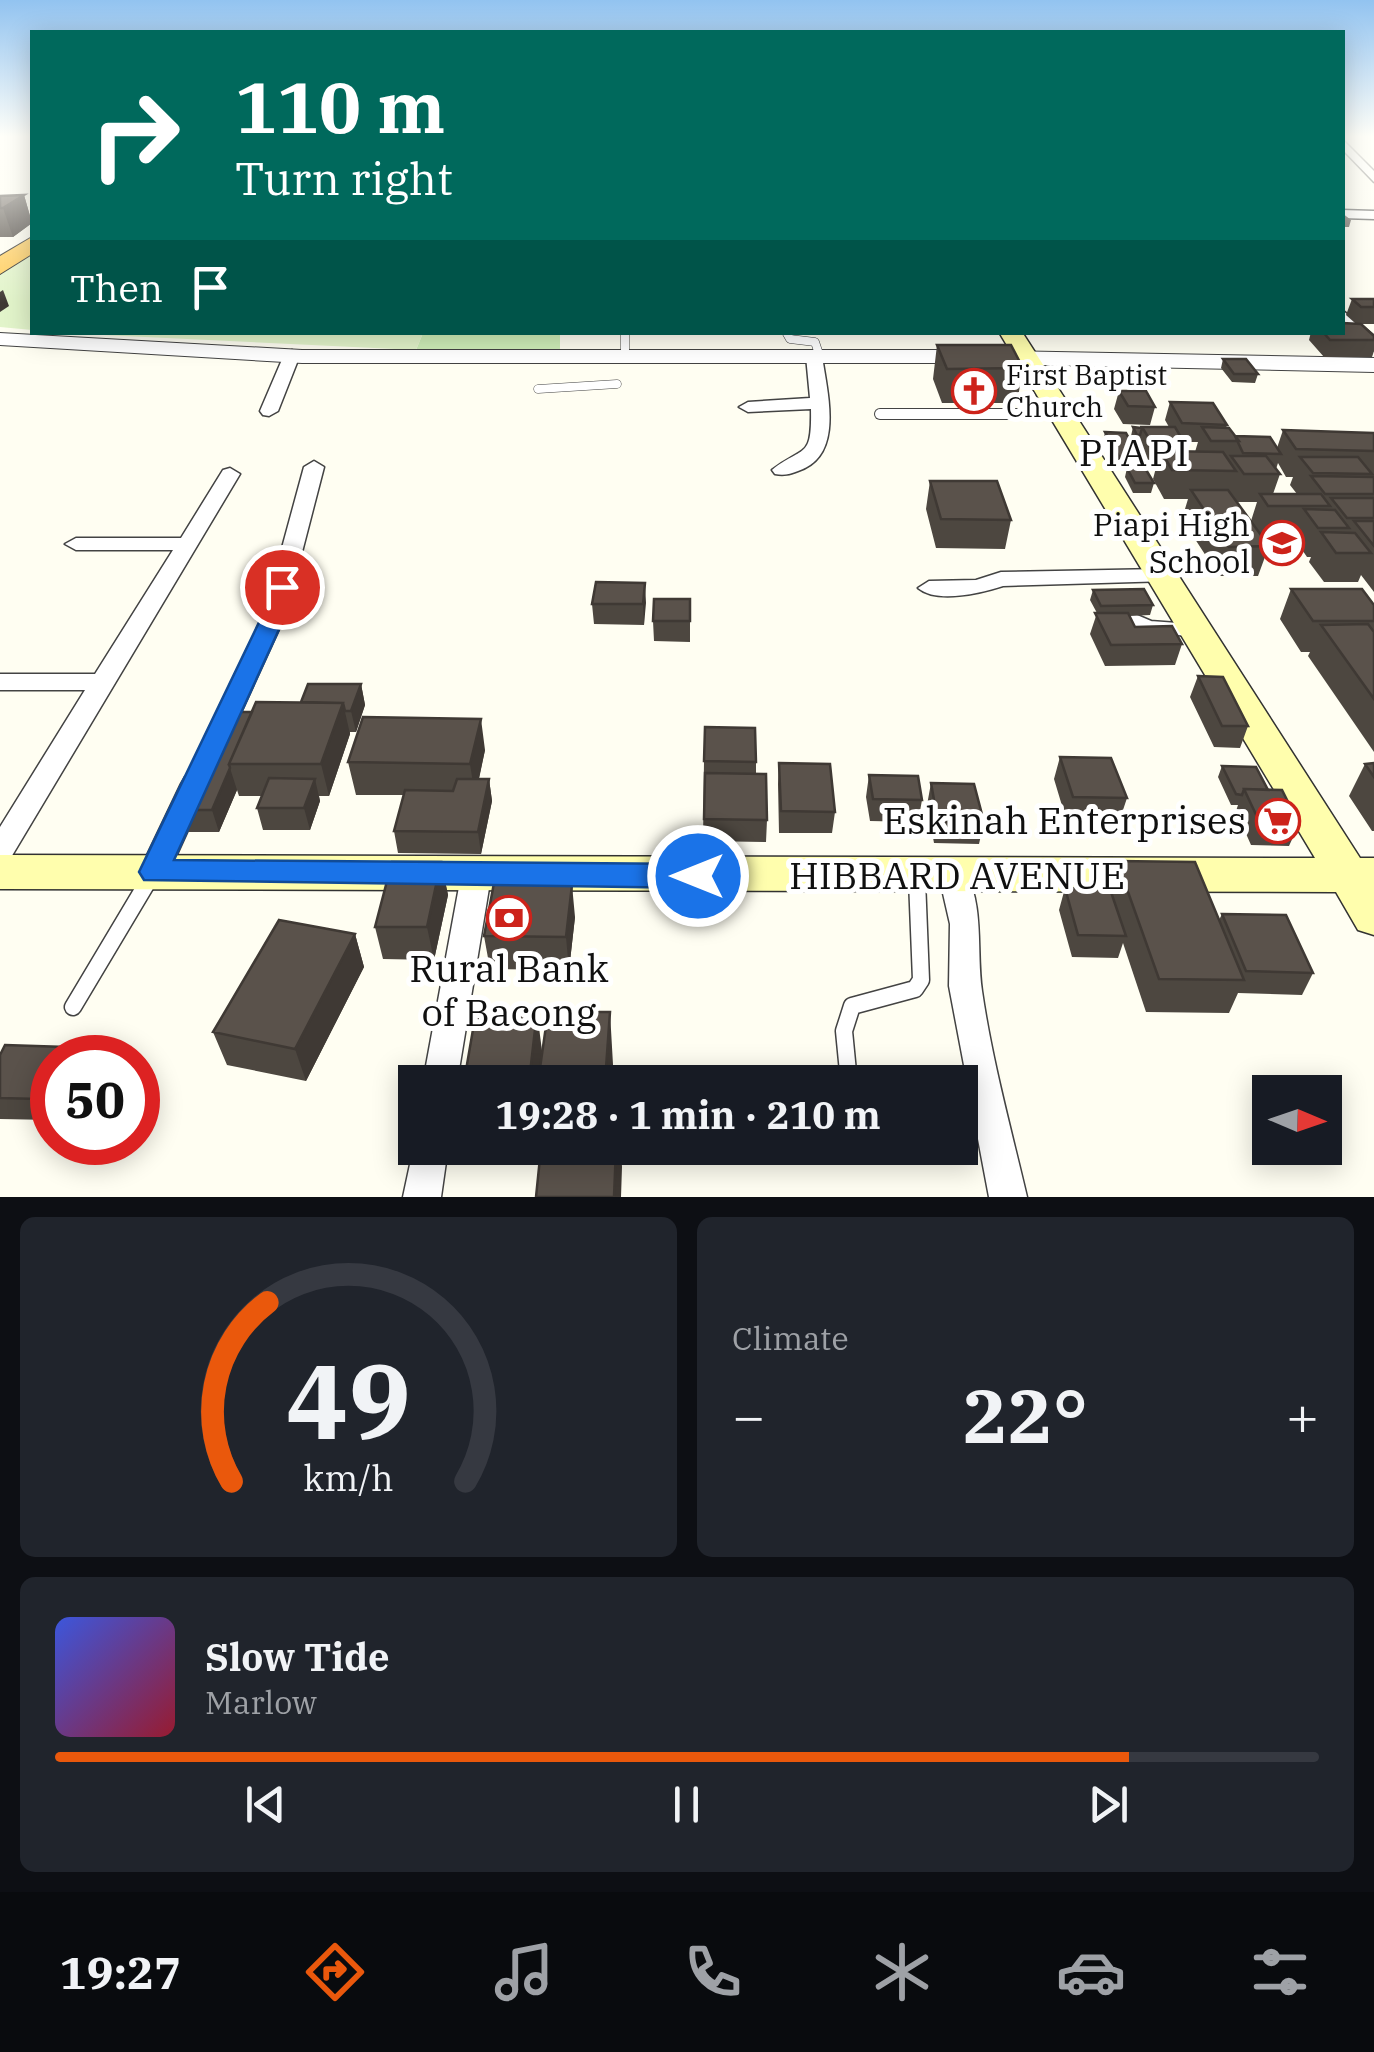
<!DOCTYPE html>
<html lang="en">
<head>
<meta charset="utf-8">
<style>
	body { margin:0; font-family:"IBM Plex Serif",serif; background:#20242c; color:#f1f3f6; height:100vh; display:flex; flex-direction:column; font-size:38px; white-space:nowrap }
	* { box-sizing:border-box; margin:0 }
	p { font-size:32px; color:#9ea1a6 }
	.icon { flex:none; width:55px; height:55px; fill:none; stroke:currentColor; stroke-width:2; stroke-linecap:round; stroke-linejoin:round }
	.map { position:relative; height:1197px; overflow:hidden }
	.side { display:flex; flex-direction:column; gap:20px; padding:20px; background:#0d0f14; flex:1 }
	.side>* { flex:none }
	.guide { position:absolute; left:30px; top:30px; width:1315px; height:305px; border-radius:0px; box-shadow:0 5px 25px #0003; background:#00695c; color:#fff; overflow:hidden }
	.needle { width:65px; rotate:92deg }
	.buttons { position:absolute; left:1252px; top:1075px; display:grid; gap:20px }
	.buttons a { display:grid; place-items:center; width:90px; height:90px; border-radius:0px; background:#171b24; box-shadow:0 5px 25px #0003; font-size:50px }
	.speed { position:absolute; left:30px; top:1035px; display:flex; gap:20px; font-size:50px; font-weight:700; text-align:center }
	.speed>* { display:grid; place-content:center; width:130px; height:130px; border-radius:50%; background:#171b24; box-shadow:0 5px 25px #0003; line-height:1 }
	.speed .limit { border:15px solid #d22; background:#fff; color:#111 }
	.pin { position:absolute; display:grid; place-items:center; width:85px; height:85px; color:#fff; margin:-42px; border:5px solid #fff; border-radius:50%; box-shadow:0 2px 10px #0007 }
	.me { position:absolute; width:110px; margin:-55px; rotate:270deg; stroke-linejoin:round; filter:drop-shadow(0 0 8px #0008) }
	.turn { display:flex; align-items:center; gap:35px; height:210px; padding:0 40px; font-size:45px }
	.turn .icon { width:130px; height:130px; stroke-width:2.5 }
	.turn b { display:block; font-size:70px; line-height:85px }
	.then { display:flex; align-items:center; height:95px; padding:0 40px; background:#0003; gap:20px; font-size:38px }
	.big { font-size:75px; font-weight:700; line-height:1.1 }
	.side .card { flex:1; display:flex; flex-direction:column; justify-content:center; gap:15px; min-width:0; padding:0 35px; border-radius:15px; background:#20242c }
	.side .dial { align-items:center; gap:0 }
	.dial svg { height:260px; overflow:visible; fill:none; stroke:#363941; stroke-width:7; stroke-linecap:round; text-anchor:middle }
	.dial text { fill:#f1f3f6; stroke:none }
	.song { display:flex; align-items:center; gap:30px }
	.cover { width:120px; height:120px; border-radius:15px; background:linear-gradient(135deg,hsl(230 70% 55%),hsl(350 70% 35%)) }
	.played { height:10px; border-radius:5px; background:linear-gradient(90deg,#ea580c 85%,#363941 85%) }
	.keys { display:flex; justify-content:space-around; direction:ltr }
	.heat { display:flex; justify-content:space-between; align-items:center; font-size:55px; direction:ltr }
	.side .tiles { flex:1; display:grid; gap:20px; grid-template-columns:1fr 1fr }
	.card:last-child { grid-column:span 2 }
	.trip { position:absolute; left:398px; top:1065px; width:580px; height:100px; border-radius:0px; background:#171b24; box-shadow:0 5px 25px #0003; font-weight:700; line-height:100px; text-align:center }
	.tabs { display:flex; height:160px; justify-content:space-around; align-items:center; background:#090b0e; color:#9ea1a6 }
	.tabs .icon { width:70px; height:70px }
	.tabs .current { color:#ea580c }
	.tabs b { font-size:45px; color:#f1f3f6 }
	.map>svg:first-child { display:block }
	.green { fill:#ceeeb8 }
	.pitch { fill:#e2f4ca }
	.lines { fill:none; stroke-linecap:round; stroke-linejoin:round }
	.service-far3-casing { stroke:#434343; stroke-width:9 }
	.service-far2-casing { stroke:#434343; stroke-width:12 }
	.service-far1-casing { stroke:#434343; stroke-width:15 }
	.service-casing { stroke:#434343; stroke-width:19 }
	.minor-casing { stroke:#434343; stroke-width:3 }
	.tertiary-casing { stroke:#434343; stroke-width:2 }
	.secondary-casing { stroke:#323232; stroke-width:3 }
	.trunk-casing { stroke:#212121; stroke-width:2 }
	.service-far3 { stroke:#fff; stroke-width:8 }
	.service-far2 { stroke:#fff; stroke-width:10 }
	.service-far1 { stroke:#fff; stroke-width:12 }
	.service { stroke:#fff; stroke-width:16 }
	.minor { fill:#fff; fill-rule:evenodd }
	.tertiary { fill:#fff; fill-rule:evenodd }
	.secondary { fill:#fffead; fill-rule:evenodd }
	.trunk { fill:#ffcc59; fill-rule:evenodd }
	.wall { fill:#4d4740; fill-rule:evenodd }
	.shaded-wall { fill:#3f3934 }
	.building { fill:#5a524b; stroke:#3f3934; stroke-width:2.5 }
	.route { fill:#1a73e8; stroke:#114b97; stroke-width:2.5 }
	.labels { text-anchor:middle; stroke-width:10; stroke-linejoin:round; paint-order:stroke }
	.far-poi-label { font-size:28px; fill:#101010; stroke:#fff; text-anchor:start }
	.poi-label { font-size:32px; fill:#101010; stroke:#fff; text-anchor:end }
	.quarter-label { font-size:38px; letter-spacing:2.5px; fill:#101010; stroke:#fff }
	.near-poi-label { font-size:38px; fill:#101010; stroke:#fff; text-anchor:end }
	.near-street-label { font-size:38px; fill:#101010; stroke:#fff }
</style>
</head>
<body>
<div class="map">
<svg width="1374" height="1197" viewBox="0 0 1374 1197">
	<rect width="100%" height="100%" fill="#fffef2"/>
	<!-- green -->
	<path class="green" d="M423,333H560V352L416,350Z"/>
	<!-- pitch -->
	<path class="pitch" d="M32,252V330L0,327V275Z
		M61,333H423L416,350Z"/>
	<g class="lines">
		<defs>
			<path id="service-far3" d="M625,332V359
				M786,332L790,339L815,342L820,357
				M538,389L617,384
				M880,414H1060"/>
			<path id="service-far2" d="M880,414H1060"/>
			<path id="service-far1" d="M1124,616L1150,627L1191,630"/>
			<path id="service" d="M73,1007L150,878
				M849,1082L844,1031L852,1006L915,989L921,980L917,880"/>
			<path id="minor" d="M1342,139L1374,171V182L1342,149Z
				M1342,210L1374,211V219L1342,218Z
				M1342,310L1374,336V350L1342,323Z
				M292,350L300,355L278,411L269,416L263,415L260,411L284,355Z
				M814,351L822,356C827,392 845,456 798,471C790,474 784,476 775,474L772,470C804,445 812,460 811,409L748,412L739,407L748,402L810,398L806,356Z
				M314,461L324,467L286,614L227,743H209L205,737L264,614L304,467Z
				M230,468L240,474L10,859L0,862V827L85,690H0V674H95L173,550H76L65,544L76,538H181L223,470Z
				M1161,569L1169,571L1172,576L1169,581L1003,586C981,593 937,604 918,588L929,581L976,580L1001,572Z
				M195,774L205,777L209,784L169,872L164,880L154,884L144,880L139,872L181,784L185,777Z
				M476,864L486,868L491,876L457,1082H423L461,876L466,868Z
				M954,864L964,868C985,907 976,949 982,991C992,1060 1011,1129 1027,1197H989L949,986L950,924L939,876L944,868Z
				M415,1141V1148H448L441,1197H403Z"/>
			<path id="tertiary" d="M0,333L302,350H949L1374,358V372L949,363H302L0,345Z"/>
			<path id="secondary" d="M999,332H1022L1360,858H1374V935L1358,930L1336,892L0,889V855L1315,858Z"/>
			<path id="trunk" d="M32,237V254L0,274V256Z"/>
		</defs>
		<!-- service-far3 casing -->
		<use href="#service-far3" class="service-far3-casing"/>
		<!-- service-far2 casing -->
		<use href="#service-far2" class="service-far2-casing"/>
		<!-- service-far1 casing -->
		<use href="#service-far1" class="service-far1-casing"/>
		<!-- service casing -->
		<use href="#service" class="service-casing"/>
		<!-- minor casing -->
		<use href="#minor" class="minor-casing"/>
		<!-- tertiary casing -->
		<use href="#tertiary" class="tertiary-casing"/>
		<!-- secondary casing -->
		<use href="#secondary" class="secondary-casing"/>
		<!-- trunk casing -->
		<use href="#trunk" class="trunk-casing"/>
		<!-- service-far3 -->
		<use href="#service-far3" class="service-far3"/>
		<!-- service-far2 -->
		<use href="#service-far2" class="service-far2"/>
		<!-- service-far1 -->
		<use href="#service-far1" class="service-far1"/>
		<!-- service -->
		<use href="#service" class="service"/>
		<!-- minor -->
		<use href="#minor" class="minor"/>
		<!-- tertiary -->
		<use href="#tertiary" class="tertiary"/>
		<!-- secondary -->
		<use href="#secondary" class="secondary"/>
		<!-- trunk -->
		<use href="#trunk" class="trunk"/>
	</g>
	<!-- wall -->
	<path class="wall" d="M24,195L32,223L13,237H0V196Z
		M1342,213L1351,220L1349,227H1342Z
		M1352,299H1374V324H1361L1374,336V351L1372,357H1324L1309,340L1311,332H1342L1355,323L1346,315Z
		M86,332H136L133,335Z
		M937,345L1023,368L1017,403H942L933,379Z
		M1223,359L1258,374L1255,383L1232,382L1221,368Z
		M1119,391L1155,407L1150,425L1123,424L1114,409Z
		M1170,402L1227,425L1226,428L1235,436L1277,448L1283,430L1374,433V592L1361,575L1358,582H1324L1309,562L1311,557H1307L1294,538L1295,535H1261L1269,546L1258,576H1219L1182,519L1188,499H1164L1153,479L1157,464H1148L1138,444H1135L1131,436L1133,427H1169L1165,420ZM1184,442H1198L1195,452L1185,451L1186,446ZM1278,463L1286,477H1293L1290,485L1297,494H1273L1280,474L1276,469ZM1237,502H1257L1251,521Z
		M1105,432L1140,459L1137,468L1154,483L1151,493H1133L1125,477L1127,468H1118L1103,442Z
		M930,481L1011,520L1005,549L936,548L926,509Z
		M645,583L644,625L594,624L592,604Z
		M1291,589L1374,605V752L1308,656L1310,652H1301L1280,619Z
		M1093,590L1153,605L1150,615L1130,616L1135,627L1182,644L1175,665L1105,666L1090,634L1097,613L1090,600Z
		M690,599V642L654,641L653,621Z
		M1198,676L1248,726L1240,748L1214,747L1190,697Z
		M361,684L365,705L356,732H350V734L329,796H319L320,801L310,830H263L257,808L262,796H239L237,790L219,832H189L181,810L252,712L301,702Z
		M485,750L479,779H489L492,801L481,854L398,853L394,831L404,795H356L348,762Z
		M1060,757L1127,798L1120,819H1066L1054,779Z
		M704,761L756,762V774L767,820L766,842L703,841Z
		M779,763L835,812L832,833H779L778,784Z
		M1374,763V831H1372L1349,796L1365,764Z
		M1222,766L1268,790L1299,824L1289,846L1251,845L1236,811L1238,805H1231L1218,777Z
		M869,775L922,800L918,822L870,821L866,797Z
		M931,783L984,822L979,844L934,843L927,805Z
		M1117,861L1219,920L1222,914L1313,973L1302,995L1238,993L1229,1013L1146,1012L1123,943L1118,958L1072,957L1059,910L1065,888L1108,889Z
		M441,862L448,895L434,960L383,959L375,927Z
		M575,917L569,970L490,969L484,936Z
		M355,934L364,967L306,1081L227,1065L213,1032Z
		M65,1047L71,1058H52V1120L0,1119V1055Z
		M473,1148H537L536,1155H474Z"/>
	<!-- shaded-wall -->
	<path class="shaded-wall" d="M24,195L32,223L13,237L3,208Z
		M3,290L9,306L0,312V292Z
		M645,583L646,603L644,625L643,604Z
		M361,684L365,705L356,732L351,711Z
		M343,703L350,734L329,796L321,764Z
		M481,719L485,750L475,796L470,764Z
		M230,768L237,790L219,832L212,810Z
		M315,779L320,801L310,830L304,808Z
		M489,779L492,801L481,854L478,832Z
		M441,862L448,895L434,960L427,927Z
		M572,885L575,917L569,970L566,937Z
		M355,934L364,967L306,1081L295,1049Z
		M537,1012L545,1074L544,1082H529Z
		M610,1012L614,1082H605Z
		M65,1047L71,1058H60Z
		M52,1072V1120L40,1099Z
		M616,1148H621L622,1167L621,1197H614Z"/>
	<!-- building -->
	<path class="building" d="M24,195L3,208H0V196Z
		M1352,299H1374V307H1361Z
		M1342,323L1361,324L1374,336V340H1330L1323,332H1342Z
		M937,345H1011L1023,368L947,369Z
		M1223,359H1246L1258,374H1234Z
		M1119,391H1146L1155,407L1128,406Z
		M1170,402L1213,403L1227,425L1182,423Z
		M1133,427L1142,428L1140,435H1137Z
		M1142,427H1175L1186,446L1153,445Z
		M1202,427L1229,428L1239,441H1211Z
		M1283,430L1374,433V451L1296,449Z
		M1105,432L1126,433L1140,459L1120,458Z
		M1235,436L1270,437L1281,454L1243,453Z
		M1161,451L1223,452L1236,471L1172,470Z
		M1231,456H1266L1280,474H1244Z
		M1300,457H1358L1372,474L1313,473Z
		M1127,468H1145L1154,483H1135Z
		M1311,476L1374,477V494H1325Z
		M930,481H997L1011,520L941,519Z
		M1191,490H1228L1269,546L1229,547Z
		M1260,494H1321L1330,506H1268Z
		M1331,498H1374V518H1347Z
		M1304,509L1335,510L1349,528H1318Z
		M1354,521H1374V546Z
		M1321,532L1355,533L1371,553H1336Z
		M596,582L645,583L643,604H592Z
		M1144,589L1153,605L1101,606L1093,590Z
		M1291,589H1362L1374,605V621H1313Z
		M654,599H690V621H653Z
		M1095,613H1128L1135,627L1172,626L1182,644L1111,645Z
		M1368,624L1374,632V699L1321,625Z
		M1198,676L1223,677L1248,726H1222Z
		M308,684H361L351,711H345L343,703L301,702Z
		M256,702L343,703L321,764H229Z
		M227,712H252L229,764L230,768L212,810H181Z
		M363,717L481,719L470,764L348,762Z
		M705,727L755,728L756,762L704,761Z
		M1060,757L1111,758L1127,798L1073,797Z
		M779,763L830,764L835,812L781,811Z
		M1374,763V777L1365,764Z
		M1222,766L1256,767L1268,790L1244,789L1242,795L1236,794Z
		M705,773L766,774L767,820L704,819Z
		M869,775L918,776L922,800L873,799Z
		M269,778L315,779L304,808H257Z
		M457,779H489L478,832L394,831L405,790L453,791Z
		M931,783L974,784L984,822H938Z
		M1244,789L1282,790L1299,824L1260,823Z
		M1117,861L1195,862L1244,980L1159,979Z
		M392,862H441L427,927H375Z
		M494,883L572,885L566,937L484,936Z
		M1065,888L1110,889L1126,936L1078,935Z
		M1222,914L1286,915L1313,973L1246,971Z
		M279,920L355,934L295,1049L213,1032Z
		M476,1012H537L529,1082H464Z
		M548,1012H610L605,1082H538Z
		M5,1045L65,1047L60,1058H52V1072L40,1099L0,1098V1055Z
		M541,1148H616L614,1197H536Z"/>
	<!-- sky -->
	<linearGradient id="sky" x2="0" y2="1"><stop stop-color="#92c3f0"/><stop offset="0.45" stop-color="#fffff9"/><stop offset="1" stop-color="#fffff9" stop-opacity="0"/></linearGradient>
	<rect width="1374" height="303" fill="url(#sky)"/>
	<!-- route -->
	<path class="route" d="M282,580L293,587L286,614L174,860L698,864L708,868L712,876L708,884L698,888L144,880L139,872L263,614L271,587Z"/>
	<!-- icons -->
	<defs>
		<symbol id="church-ring" viewBox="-11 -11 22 22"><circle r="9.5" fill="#fff" stroke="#cd231b" stroke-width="1.5"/><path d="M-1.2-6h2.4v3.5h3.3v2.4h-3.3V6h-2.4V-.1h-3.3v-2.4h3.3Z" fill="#cd231b"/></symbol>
		<symbol id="school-ring" viewBox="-11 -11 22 22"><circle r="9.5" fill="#fff" stroke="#cd231b" stroke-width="1.5"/><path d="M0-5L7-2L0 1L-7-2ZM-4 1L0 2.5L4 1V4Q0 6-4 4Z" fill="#cd231b"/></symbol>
		<symbol id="supermarket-ring" viewBox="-11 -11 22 22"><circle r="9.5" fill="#fff" stroke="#cd231b" stroke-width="1.5"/><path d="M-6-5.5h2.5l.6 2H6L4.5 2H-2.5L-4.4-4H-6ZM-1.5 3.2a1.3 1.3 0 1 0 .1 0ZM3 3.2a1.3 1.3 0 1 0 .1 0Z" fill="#cd231b"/></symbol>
		<symbol id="bank-ring" viewBox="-11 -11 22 22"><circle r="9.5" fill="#fff" stroke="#cd231b" stroke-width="1.5"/><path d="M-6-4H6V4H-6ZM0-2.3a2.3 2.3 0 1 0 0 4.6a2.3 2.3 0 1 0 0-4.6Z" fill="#cd231b"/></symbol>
	</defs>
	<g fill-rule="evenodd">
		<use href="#church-ring" x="949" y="366" width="50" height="50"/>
		<use href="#school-ring" x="1257" y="518" width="50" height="50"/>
		<use href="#supermarket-ring" x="1253" y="796" width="50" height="50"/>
		<use href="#bank-ring" x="484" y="893" width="50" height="50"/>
	</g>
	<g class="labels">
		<!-- far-poi labels -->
		<g class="far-poi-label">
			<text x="1006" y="385">First Baptist<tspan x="1006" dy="32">Church</tspan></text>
		</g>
		<!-- poi labels -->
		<g class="poi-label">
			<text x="1250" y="536">Piapi High<tspan x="1250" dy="37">School</tspan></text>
		</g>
		<!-- quarter labels -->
		<g class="quarter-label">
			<text x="1135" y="466">PIAPI</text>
		</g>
		<!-- near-poi labels -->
		<g class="near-poi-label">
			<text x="1246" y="834">Eskinah Enterprises</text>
			<text x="509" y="982" text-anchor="middle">Rural Bank<tspan x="509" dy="44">of Bacong</tspan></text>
		</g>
		<!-- near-street labels -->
		<g class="near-street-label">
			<text x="957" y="889">HIBBARD AVENUE</text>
		</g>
	</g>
</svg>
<div class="buttons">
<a><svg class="needle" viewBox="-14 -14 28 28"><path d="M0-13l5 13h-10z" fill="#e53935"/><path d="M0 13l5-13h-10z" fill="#9ea1a6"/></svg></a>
</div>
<div class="speed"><div class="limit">50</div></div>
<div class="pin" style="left:282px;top:587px;background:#d93025"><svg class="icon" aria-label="arrive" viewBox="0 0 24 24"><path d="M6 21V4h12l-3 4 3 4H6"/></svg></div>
<svg class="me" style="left:698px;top:876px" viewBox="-20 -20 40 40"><circle r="17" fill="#1a73e8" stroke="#fff" stroke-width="3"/><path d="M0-11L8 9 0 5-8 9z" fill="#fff"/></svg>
<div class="trip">19:28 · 1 min · 210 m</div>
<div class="guide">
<div class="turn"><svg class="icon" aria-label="right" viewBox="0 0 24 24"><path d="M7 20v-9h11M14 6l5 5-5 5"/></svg><div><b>110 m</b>Turn right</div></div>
<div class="then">Then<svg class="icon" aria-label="arrive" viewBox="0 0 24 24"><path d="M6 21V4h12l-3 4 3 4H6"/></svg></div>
</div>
</div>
<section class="side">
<div class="tiles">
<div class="card dial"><svg viewBox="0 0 100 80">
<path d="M14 69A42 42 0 1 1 86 69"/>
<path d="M14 69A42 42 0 0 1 25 14" stroke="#ea580c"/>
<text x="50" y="56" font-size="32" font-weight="700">49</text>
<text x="50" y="72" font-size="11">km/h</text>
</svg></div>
<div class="card"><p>Climate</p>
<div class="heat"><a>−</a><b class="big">22°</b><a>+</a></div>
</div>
<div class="card">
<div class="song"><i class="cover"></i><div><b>Slow Tide</b><p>Marlow</p></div></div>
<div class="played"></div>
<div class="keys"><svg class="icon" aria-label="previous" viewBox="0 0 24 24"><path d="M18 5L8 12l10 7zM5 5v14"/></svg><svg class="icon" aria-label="pause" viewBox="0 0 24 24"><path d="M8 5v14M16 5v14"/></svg><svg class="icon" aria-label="next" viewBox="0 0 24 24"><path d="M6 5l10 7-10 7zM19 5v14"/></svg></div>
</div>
</div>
</section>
<nav class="tabs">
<b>19:27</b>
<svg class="icon current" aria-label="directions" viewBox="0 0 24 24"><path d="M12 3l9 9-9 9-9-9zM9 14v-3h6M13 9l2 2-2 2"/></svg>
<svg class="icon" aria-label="music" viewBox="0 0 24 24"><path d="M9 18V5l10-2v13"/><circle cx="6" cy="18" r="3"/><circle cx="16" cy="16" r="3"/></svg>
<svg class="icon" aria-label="phone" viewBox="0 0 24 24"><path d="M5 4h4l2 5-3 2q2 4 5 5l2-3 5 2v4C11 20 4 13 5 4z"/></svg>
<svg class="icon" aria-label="climate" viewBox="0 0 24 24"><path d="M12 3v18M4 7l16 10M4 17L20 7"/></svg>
<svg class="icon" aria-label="car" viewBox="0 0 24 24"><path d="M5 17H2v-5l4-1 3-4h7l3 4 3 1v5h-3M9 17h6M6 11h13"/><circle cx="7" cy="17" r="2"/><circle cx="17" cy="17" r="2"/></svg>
<svg class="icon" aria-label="filters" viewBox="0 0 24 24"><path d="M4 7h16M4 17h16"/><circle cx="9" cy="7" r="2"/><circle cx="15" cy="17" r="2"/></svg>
</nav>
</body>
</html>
